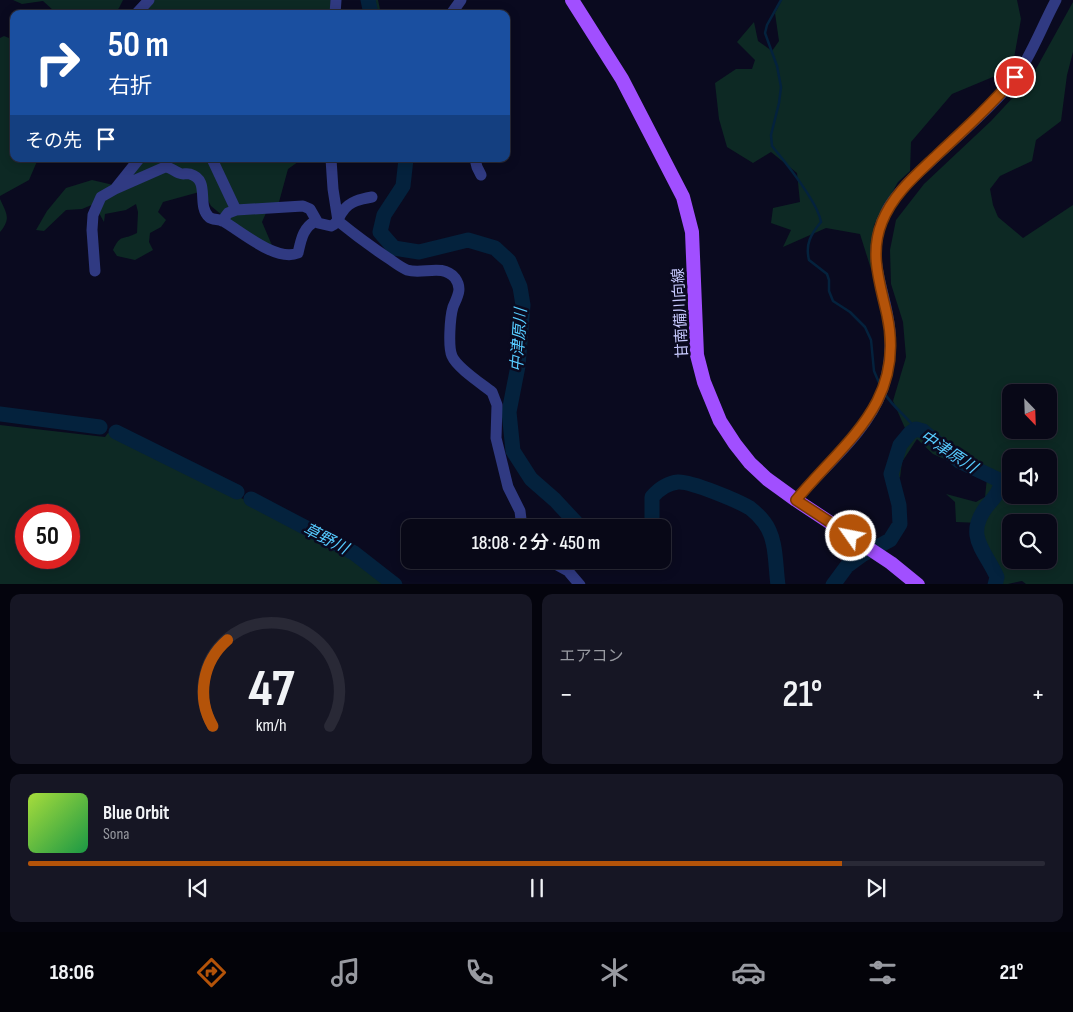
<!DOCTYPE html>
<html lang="ja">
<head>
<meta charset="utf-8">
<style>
	body { margin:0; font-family:"Sofia Sans Condensed","Noto Sans JP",sans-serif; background:#161624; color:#f1f3f6; height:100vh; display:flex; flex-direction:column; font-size:19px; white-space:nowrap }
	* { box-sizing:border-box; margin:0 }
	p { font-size:16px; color:#989aa1 }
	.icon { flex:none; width:28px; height:28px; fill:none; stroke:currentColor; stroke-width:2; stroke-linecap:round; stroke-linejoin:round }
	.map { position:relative; height:584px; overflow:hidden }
	.sheet { display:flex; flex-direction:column; gap:10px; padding:10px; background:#04040d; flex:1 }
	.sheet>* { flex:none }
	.banner { position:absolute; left:10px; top:10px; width:500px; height:152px; border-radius:10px; box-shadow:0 2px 12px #0003,0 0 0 1px #292936; background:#1a4fa0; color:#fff; overflow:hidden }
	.needle { width:32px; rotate:157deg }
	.buttons { position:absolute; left:1002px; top:384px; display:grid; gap:10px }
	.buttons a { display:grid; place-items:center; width:55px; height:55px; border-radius:10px; background:#080817; box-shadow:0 2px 12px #0003,0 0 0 1px #292936; font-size:25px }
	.speed { position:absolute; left:15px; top:504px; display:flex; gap:10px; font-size:25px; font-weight:700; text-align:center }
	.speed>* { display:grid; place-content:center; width:65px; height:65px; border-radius:50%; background:#080817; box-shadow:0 2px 12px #0003,0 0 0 1px #292936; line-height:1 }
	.speed .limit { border:8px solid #d22; background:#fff; color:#111 }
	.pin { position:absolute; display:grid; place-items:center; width:42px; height:42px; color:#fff; margin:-21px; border:2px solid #fff; border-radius:50%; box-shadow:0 1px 5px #0007 }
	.me { position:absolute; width:55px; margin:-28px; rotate:303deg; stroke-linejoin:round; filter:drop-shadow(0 0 4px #0008) }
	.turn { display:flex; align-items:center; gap:18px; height:105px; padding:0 15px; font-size:22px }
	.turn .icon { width:65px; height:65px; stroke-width:2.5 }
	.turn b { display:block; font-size:35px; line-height:42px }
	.then { display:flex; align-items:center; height:48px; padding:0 15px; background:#0003; gap:10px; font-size:19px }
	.big { font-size:38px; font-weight:600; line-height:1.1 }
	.sheet .widget { flex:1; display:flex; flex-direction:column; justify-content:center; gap:8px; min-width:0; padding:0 18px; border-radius:10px; background:#161624 }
	.sheet .dial { align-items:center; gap:0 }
	.dial svg { height:130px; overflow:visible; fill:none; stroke:#292936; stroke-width:7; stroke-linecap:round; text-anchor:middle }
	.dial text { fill:#f1f3f6; stroke:none }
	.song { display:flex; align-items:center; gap:15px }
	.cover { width:60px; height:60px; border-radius:8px; background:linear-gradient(135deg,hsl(80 70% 55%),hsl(140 70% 35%)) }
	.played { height:5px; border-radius:2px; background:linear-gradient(90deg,#b45309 80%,#292936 80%) }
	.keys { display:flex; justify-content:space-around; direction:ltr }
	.heat { display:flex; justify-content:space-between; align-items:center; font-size:28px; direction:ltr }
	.sheet .tiles { flex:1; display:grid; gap:10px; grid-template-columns:1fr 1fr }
	.widget:last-child { grid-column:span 2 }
	.trip { position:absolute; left:401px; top:519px; width:270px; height:50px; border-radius:10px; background:#080817; box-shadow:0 2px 12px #0003,0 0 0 1px #292936; font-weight:600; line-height:50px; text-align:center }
	.tab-bar { display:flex; height:80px; justify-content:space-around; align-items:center; background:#030309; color:#989aa1 }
	.tab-bar .icon { width:35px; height:35px }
	.tab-bar .selected { color:#b45309 }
	.tab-bar b { font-size:22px; color:#f1f3f6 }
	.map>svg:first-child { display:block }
	.green { fill:#0d2924; fill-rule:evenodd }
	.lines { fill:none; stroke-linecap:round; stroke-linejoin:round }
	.stream { stroke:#04223d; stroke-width:2.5 }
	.river { stroke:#04223d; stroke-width:15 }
	.minor { stroke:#303a82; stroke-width:11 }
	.major { stroke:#a14fff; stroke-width:14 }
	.route-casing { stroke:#753606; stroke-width:12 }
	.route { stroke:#b45309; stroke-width:9 }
	.labels { text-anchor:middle; stroke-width:5; stroke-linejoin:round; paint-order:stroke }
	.street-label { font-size:15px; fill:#c8caff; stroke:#0a0a1f }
	.water-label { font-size:16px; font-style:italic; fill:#56cbff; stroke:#0a0a1f }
</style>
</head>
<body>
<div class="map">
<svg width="1073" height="585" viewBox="0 0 1073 585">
	<rect width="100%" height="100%" fill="#0a0a1f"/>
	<!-- green -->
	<path class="green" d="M13,0H123L119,8L113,14L54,11L43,1L22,4Z
		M153,0H331L330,14H144Z
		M363,0H378L381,14H363Z
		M782,0H1017L1021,19L1012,69L952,94L911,142L910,171L898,182L874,225L871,269L860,234L826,228L783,247L791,230L771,223L773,208L800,202L797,173L771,152L753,163L727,147L719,119L715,83L736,69H752L755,60L737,42L754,22L758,41L772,51L779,41L775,13Z
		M1073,2V52L1067,75L1061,121L1036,140L1032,161L1000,176L990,189L993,205L998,217L1023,238L1073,205V584H1026L1022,581L1008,584H998L982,550L981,523L956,522L955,502L946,494L976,502L985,497L987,478L933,454L917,439L902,462L900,478L896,474L900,455L908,435L893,401L906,357L903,322L891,284L890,250L896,220L924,184L991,121L1031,78ZM1011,392H1049V430H1011ZM1011,458H1049V495H1011ZM1011,522H1049V560H1011Z
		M4,36L14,40V159H38L29,180L0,196V38Z
		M142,159H302L288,169L279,202L266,213L262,222L274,250L240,230L211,206L203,191L163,202L158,212L166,220L161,227L150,233L149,242L153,250L135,260L117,256L113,250C121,233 122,241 137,233L138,212L136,204L126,210L105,214L104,222L94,204L82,209L66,210L44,231L36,230L47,211L66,188L92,180L122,187Z
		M0,199C7,214 11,219 0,232Z
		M0,425L105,437L108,433L118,436L352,554L379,575L383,584H0ZM26,515H69V558H26Z"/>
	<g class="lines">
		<!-- stream -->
		<path class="stream" d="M781,0L767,25L765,33L777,66L781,87L779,103L771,135L772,146C786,163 818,202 821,222C811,234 805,244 809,260L827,274L829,280V291L833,301L850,312L865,327L871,340L874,371L880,385
			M885,394C893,407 907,417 916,429"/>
		<!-- river -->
		<path class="river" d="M368,0L371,14
			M406,159L403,186L384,215L380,232L394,248L419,252L468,240L495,248L509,261L520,287L523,305L518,366L509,412L513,451L531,479L555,500L581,528
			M0,414L100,427
			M116,432L237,492
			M251,499L354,553L395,585
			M650,528L652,523V497C659,489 667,483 678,482C691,481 738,501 750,508C755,512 760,517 764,522C777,539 775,564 778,585
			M833,585L847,566L862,555L890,540L900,524L899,505L891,474L900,445L910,433L916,429L923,431L959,461L997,479L1001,483C1000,492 993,499 987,506C964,536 985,550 997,577L995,585"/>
		<!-- minor -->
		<path class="minor" d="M136,14L149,0
			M335,14L336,0
			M451,14L461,0
			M212,159L236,210
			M331,159L333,189L338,221C354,234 370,246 388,258C394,262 400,267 407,270C423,275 442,263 455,278C463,289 457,297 453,307C450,317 448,347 452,356C457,368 482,384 492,392L497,405L496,438L508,487L520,511L522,528
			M475,159L477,167L481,175
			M115,189L165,167C171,167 173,171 179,173C182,175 186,173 190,174C211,180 196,205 209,217C212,220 218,219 223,221C242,232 276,262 298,253C301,240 303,227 316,221
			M222,221L228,213L236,210L303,206L310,209L318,223L331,226C339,223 338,217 343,211C350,201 361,199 372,197
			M95,271L92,230L93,215L101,197L115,189L139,159
			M796,500C825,465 866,434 882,391C889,372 891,351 890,331C886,285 862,258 887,210C897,192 912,178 927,165C953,140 982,116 1006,89C1029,63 1040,30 1056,0
			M548,560L568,571L580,585"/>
		<!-- major -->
		<path class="major" d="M572,0L622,79L683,197L692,232L697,355L704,382L720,421L735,444L750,463L767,479L796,500L891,563L918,585"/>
	</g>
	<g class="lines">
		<defs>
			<path id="route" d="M851,536L796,500C845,441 906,402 887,315C880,283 869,254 882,222C893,194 916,175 937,155C964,130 991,105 1015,77"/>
		</defs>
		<!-- route casing -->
		<use href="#route" class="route-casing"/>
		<!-- route -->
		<use href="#route" class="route"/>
	</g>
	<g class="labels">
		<!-- street labels -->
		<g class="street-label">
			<text transform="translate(680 313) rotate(-93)" y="5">甘南備川向線</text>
		</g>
		<!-- water labels -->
		<g class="water-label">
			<text transform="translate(518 340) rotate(-86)" y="6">中津原川</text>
			<text transform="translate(949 451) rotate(33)" y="6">中津原川</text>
			<text transform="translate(326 538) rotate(27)" y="6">草野川</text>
		</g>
	</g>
</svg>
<div class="buttons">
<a><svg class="needle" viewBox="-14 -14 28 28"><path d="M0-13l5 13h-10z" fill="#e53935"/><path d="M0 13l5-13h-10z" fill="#989aa1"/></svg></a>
<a><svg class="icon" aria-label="sound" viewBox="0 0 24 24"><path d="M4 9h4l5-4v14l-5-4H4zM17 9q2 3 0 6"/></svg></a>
<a><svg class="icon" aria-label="search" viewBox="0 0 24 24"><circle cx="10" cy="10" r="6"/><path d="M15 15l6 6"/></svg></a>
</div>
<div class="speed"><div class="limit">50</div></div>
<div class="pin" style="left:1015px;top:77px;background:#d93025"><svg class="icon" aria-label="arrive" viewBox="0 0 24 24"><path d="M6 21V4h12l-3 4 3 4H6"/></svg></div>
<svg class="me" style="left:851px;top:536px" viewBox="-20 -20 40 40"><circle r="17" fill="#b45309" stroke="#fff" stroke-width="3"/><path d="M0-11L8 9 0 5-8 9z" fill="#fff"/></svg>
<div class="trip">18:08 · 2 分 · 450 m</div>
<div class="banner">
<div class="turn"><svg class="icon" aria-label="right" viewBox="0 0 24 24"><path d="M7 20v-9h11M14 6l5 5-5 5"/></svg><div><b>50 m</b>右折</div></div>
<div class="then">その先<svg class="icon" aria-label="arrive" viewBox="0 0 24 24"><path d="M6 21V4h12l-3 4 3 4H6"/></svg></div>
</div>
</div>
<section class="sheet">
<div class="tiles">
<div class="widget dial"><svg viewBox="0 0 100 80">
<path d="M14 69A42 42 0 1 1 86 69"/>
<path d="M14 69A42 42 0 0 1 23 16" stroke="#b45309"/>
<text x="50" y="56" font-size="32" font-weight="700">47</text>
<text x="50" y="72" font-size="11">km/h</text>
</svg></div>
<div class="widget"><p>エアコン</p>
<div class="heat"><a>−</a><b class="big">21°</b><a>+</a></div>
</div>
<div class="widget">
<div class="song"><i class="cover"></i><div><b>Blue Orbit</b><p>Sona</p></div></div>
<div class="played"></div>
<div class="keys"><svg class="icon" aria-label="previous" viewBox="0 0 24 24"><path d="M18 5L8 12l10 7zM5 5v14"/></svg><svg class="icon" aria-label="pause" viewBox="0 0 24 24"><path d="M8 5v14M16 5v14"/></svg><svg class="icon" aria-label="next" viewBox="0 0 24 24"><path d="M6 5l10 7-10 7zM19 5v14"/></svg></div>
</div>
</div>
</section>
<nav class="tab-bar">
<b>18:06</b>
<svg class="icon selected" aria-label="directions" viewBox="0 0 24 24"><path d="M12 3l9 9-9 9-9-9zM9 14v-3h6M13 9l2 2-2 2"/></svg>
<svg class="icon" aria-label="music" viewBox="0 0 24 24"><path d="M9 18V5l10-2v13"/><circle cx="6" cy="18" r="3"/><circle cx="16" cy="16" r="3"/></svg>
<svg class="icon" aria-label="phone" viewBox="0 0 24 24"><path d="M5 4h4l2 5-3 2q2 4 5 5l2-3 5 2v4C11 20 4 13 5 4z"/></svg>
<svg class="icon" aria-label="climate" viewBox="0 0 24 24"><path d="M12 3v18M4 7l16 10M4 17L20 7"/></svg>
<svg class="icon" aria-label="car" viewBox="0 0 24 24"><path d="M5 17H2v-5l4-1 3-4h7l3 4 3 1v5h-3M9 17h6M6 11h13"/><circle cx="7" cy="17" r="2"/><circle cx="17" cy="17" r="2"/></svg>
<svg class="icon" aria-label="filters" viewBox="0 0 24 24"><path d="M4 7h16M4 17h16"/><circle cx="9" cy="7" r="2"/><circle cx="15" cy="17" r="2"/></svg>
<b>21°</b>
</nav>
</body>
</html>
